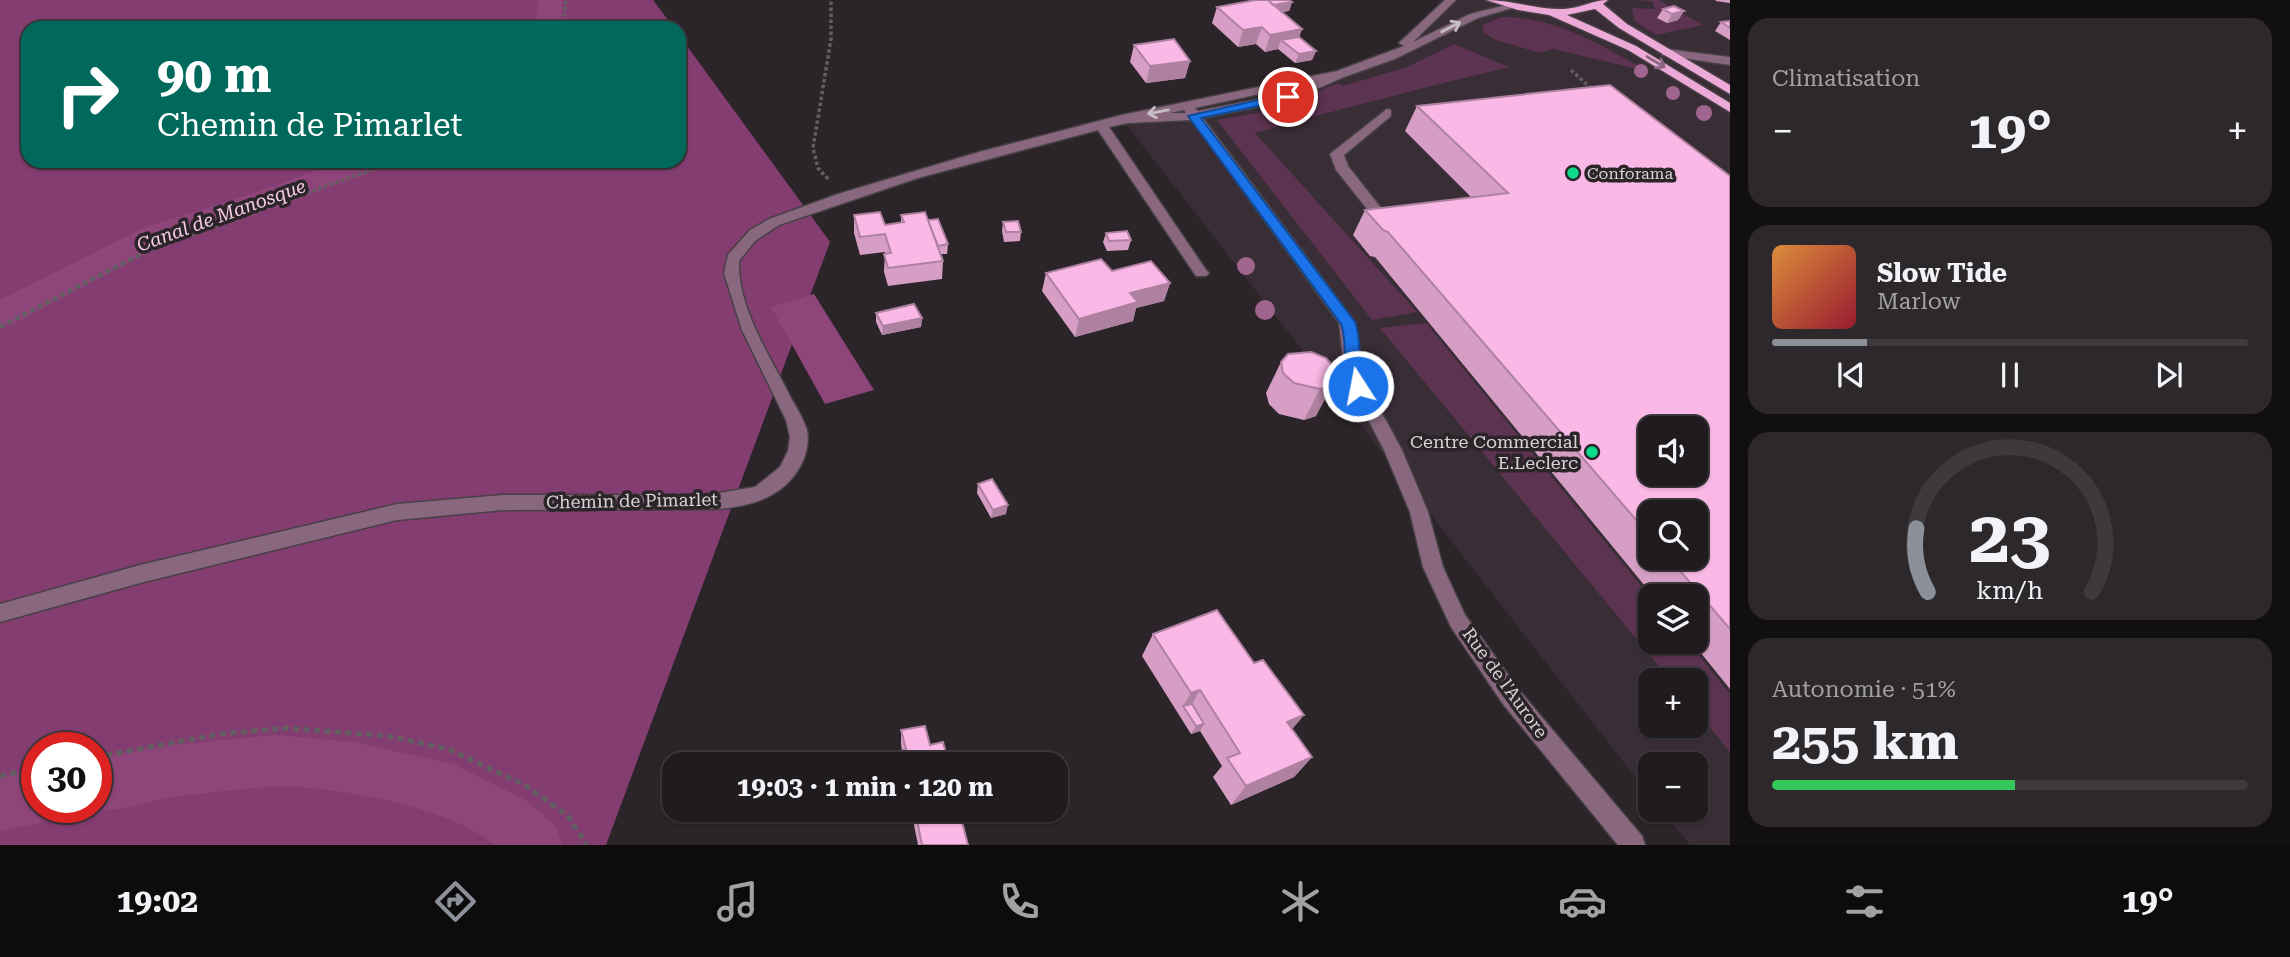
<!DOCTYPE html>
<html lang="fr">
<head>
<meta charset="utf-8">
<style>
	body { margin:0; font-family:"Roboto Serif",serif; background:#2d282c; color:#f1f3f6; height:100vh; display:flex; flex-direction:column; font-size:26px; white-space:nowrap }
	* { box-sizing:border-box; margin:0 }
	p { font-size:23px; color:#a2a1a4 }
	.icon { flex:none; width:38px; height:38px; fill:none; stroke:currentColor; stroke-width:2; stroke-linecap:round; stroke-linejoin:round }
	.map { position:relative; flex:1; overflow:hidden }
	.drawer { display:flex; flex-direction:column; gap:18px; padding:18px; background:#120f11; width:560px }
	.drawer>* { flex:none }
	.top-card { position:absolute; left:21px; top:21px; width:665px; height:147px; border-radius:21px; box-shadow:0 2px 5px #0004,0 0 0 2px #3d393d; background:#00695c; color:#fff; overflow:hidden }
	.tools { position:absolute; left:1638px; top:416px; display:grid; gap:14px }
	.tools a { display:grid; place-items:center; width:70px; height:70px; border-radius:14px; background:#201b1f; box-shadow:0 2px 5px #0004,0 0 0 2px #3d393d; font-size:35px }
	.speed { position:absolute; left:21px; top:732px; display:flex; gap:14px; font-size:35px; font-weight:700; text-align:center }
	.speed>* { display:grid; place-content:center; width:91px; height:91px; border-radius:50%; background:#201b1f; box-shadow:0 2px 5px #0004,0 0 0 2px #3d393d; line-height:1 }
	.speed .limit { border:10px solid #d22; background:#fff; color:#111 }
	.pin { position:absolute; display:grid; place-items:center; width:60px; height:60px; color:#fff; margin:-30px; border:4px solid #fff; border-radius:50%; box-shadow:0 2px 7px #0007 }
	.me { position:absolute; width:77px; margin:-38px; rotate:349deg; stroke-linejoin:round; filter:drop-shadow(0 0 5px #0008) }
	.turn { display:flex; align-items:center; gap:24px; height:147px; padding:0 21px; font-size:32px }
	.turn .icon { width:91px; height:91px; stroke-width:2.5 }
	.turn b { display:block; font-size:49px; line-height:60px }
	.big { font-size:52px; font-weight:700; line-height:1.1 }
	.drawer .card { flex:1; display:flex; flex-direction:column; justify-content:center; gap:10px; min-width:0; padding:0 24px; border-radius:21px; background:#2d282c }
	.drawer .dial { align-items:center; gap:0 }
	.dial svg { height:182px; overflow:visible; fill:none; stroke:#3d393d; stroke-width:7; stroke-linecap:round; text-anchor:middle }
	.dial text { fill:#f1f3f6; stroke:none }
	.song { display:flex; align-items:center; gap:21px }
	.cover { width:84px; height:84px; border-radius:10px; background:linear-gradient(135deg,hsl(30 70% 55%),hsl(350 70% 35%)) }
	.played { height:7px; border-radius:4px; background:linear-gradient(90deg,#8c9099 20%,#3d393d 20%) }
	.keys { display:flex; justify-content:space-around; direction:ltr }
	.heat { display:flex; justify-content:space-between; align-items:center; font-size:38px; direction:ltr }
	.charge { height:10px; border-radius:5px; background:linear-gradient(90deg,#34c759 51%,#3d393d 0) }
	.trip { position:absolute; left:662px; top:752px; width:406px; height:70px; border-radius:21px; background:#201b1f; box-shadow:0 2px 5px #0004,0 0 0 2px #3d393d; font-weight:700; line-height:70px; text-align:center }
	.tabs { display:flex; height:112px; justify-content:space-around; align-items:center; background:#0d0b0c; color:#a2a1a4 }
	.tabs .icon { width:49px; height:49px }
	.tabs .on { color:#8c9099 }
	.tabs b { font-size:32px; color:#f1f3f6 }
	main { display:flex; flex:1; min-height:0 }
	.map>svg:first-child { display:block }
	.built { fill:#3a2e36; fill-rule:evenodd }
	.green { fill:#5c3350 }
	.forest { fill:#843d71; fill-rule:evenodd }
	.water { fill:#8d457a }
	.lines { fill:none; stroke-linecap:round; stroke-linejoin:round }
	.canal { fill:#8d457a; fill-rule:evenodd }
	.minor-casing { stroke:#474045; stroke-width:3 }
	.major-casing { stroke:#474045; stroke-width:3 }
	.path-far2 { stroke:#645e62; stroke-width:3.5; stroke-dasharray:3.5 2.5; stroke-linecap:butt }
	.path-far1 { stroke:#645e62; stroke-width:4.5; stroke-dasharray:5 3.5; stroke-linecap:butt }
	.path { stroke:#645e62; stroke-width:5; stroke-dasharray:6 4.5; stroke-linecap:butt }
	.minor { fill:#89687f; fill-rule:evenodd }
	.major { fill:#eda9d8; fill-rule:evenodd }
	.tree { fill:#9f658f }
	.wall { fill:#d69ec5; fill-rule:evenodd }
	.shaded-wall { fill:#ae81a0 }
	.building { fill:#f9b8e5; stroke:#ae81a0; stroke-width:2; fill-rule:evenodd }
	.oneway { stroke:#c7bec4 }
	.oneway2 { stroke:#8c6680 }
	.route { fill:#1a73e8; stroke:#114b97; stroke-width:2 }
	.poi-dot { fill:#0cd98a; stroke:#2b2429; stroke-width:2.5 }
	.labels { text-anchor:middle; stroke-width:7; stroke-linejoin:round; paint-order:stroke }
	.far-poi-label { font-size:16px; fill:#d7d3d5; stroke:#2b2429; text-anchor:start }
	.poi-label { font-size:18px; fill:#d7d3d5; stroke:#2b2429; text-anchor:end }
	.street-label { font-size:18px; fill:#d7d3d5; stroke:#2b2429 }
	.water-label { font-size:19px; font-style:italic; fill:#f5cbe7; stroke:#2b2429 }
</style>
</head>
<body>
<main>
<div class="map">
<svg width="1730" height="845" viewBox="0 0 1730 845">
	<rect width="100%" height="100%" fill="#2b2429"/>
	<!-- built -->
	<path class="built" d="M1451,0H1730V845H1690L1662,810H1696V765H1650V796L1122,119L1194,116L1288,97L1391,56ZM1650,429H1696V474H1650ZM1650,513H1696V558H1650ZM1650,597H1696V642H1650ZM1650,681H1696V726H1650Z"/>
	<!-- green -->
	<path class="green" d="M1638,0H1659L1703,25L1656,35L1635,21L1632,8L1655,9L1653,2Z
		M1502,17C1554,17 1596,42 1640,67L1633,68L1553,49L1540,53L1496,40L1484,33L1482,25Z
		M1454,44L1509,67C1423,88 1339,109 1255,133L1417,312L1372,320L1217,120L1272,110L1338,83L1343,86L1407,67Z
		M1426,323L1650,597V642H1688L1730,694V752L1696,710V681H1671L1380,328Z"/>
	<!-- forest -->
	<path class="forest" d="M0,0H653L674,28H28V161H679V35L830,242L606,845H0ZM37,747H96V807H37Z"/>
	<!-- water -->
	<path class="water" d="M814,294L874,390L825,404L771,307Z"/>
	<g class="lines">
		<!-- canal -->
		<path class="canal" d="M539,0H563L560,28H534Z
			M342,161H386L382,168L279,206L167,242L13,324L0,327V300L143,228L257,192Z
			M276,735L354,742L453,764L524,799L555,825L563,845H494C452,807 331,785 274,787C241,788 206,793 173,797C146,801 110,817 84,807H96V758L172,745Z
			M37,770V807H60L56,816L37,824L0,831V777Z"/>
		<defs>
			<path id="minor" d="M1445,0H1456L1413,42L1470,14L1514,3L1519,6L1478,18L1395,59L1344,77L1292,100L1203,118L1355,322L1361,375L1402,450L1428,512L1443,567L1465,615L1519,690L1642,836L1645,845H1618L1503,704L1451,627L1423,567L1410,512L1384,450L1345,375L1339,323L1192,120L1128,123L1109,127L1206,270L1209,273L1206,276H1196L1098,130L918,178L779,225L755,241L739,261C737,307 770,356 790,396C796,407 803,418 807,430C809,441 807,451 803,461C787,496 753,506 718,509L503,510L397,520L140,583L0,622V604L140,565L397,504L503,495H707L755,487L780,467L788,451L790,437L786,420L742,330L724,273L728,255L750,230L769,219L838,194L979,152L1122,115L1337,71L1404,46L1399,43L1401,41ZM1306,84L1284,94L1198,111L1195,108ZM1184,110L1186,113H1170Z
				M1666,49L1730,57V65L1662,55V51Z
				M1387,109L1391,110V116L1344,155L1348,166L1396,227L1389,231L1384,230L1336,170L1330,154Z"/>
			<path id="major" d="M1486,0C1512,0 1538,10 1564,9C1581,8 1593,0 1608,0L1603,4L1627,24L1730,85V94L1619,28L1595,9L1567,15L1636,46L1730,103V112L1628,50L1549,15L1518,10Z"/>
		</defs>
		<!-- minor casing -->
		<use href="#minor" class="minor-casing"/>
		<!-- major casing -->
		<use href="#major" class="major-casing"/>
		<!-- path-far2 -->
		<path class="path-far2" d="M562,28L566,0
			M1571,70L1593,90
			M828,179L818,168L813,148L831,39V0
			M256,211L397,161"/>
		<!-- path-far1 -->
		<path class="path-far1" d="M0,327L153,248L261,210"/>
		<!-- path -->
		<path class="path" d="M96,757L220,734L287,728L388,736L448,749L523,784L567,815L587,845
			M0,776L37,768"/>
		<!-- minor -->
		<use href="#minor" class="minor"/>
		<!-- major -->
		<use href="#major" class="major"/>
	</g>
	<!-- trees -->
	<g class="tree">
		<circle cx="1641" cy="71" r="7"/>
		<circle cx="1673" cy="93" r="7"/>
		<circle cx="1704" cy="113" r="8"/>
		<circle cx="1246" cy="266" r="9"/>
		<circle cx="1265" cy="310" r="10"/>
	</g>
	<!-- wall -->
	<path class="wall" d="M1715,0H1730V3L1716,1Z
		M1292,2L1289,11L1282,12L1302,29L1299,37L1316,51L1312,60L1295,63L1278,49L1265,52L1256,44L1238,47L1212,23L1217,7Z
		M1663,9L1684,11L1678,20L1667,23L1657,18Z
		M1730,21V40L1715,31L1721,22Z
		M1134,45L1190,61L1185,78L1146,83L1130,62Z
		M1417,106L1730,176V689L1692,642H1696V597H1654L1375,257L1370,256L1353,235L1365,210L1471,197L1405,131ZM1650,513L1696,558H1650Z
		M854,215L885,225L901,222V215L928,220L948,244L947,254H941L943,261L942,279L888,286L884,272L885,252L860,255L854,233Z
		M1003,222L1021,232L1020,241L1004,242L1002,231Z
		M1106,233L1131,240L1128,250L1107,251L1103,242Z
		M1112,271L1170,283L1164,301L1136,308L1133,321L1075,337L1042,291L1046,273Z
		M876,313L922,318L921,327L882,335L876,322Z
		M1326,358L1316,416L1304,420L1279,414L1269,404L1266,393L1281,362Z
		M978,484L1006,514L991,518L977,493Z
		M1153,634L1254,663L1304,715L1292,729L1312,757L1294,777L1231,805L1213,777L1222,766L1200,731L1191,734L1142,656Z
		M901,730L930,745L949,765H902V752L901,744Z
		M911,810H959L968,845H918Z"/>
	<!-- shaded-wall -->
	<path class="shaded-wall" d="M1292,2L1289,11L1261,15L1264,6Z
		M1684,11L1678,20L1667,23L1672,14Z
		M1262,27L1256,44L1238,47L1243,30Z
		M1302,29L1296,46L1281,40L1278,49L1265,52L1270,35Z
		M1316,51L1312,60L1295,63L1299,54Z
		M1190,61L1185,78L1146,83L1150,66Z
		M1170,283L1164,301L1136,308L1133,321L1075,337L1079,319L1130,293Z
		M922,318L921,327L882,335L883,326Z
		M1336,379L1316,416L1304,420L1320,389Z
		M1008,505L1006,514L991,518L993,510Z
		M1200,690L1188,711L1183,706L1191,693Z
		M1304,715L1287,735V722Z
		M1204,724L1200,731L1191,734L1196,726Z
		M1312,757L1294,777L1231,805L1246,786Z"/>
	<!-- building -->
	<path class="building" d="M1256,0H1268L1302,29L1270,35L1262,27L1243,30L1217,7Z
		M1268,0H1289L1292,2L1273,5Z
		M1674,6L1684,11L1672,14L1663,9Z
		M1730,21V28L1721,22Z
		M1299,37L1316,51L1299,54L1281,40Z
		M1174,39L1190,61L1150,66L1134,45Z
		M1610,85L1730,176V629L1669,558H1696V513H1650V536L1388,232L1383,230L1365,210L1508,193L1417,106ZM1650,429H1696V474H1650Z
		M880,212L885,225L904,222L901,215L925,212L943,261L888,268L884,254L891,253L885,234L860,237L854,215Z
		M938,219L948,244L938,246L928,220Z
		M1018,221L1021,232H1006L1003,222Z
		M1127,231L1131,240L1109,241L1106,233Z
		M1101,259L1112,271L1151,261L1170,283L1130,293L1138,302L1079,319L1046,273Z
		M914,304L922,318L883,326L876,313Z
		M1311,352L1326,358L1335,368L1336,379L1333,385L1320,389L1294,383L1283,373L1281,362L1288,354Z
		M992,479L1008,505L993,510L978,484Z
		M1217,610L1254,663L1263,660L1304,715L1287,722L1312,757L1246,786L1227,758L1240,753L1200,690L1191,693L1153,634Z
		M1192,704L1204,724L1196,726L1183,706Z
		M925,726L930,745L943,742L949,765H906L903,750L906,749L901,730Z
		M915,810H959L968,845H922Z"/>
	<!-- one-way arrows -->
	<defs><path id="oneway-shaft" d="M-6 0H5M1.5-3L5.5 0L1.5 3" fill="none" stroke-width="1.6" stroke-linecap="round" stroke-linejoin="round" transform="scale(1.75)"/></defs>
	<g class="oneway">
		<use href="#oneway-shaft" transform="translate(1451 27) rotate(-27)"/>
		<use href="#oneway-shaft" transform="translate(1158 112) rotate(169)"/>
	</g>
	<use class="oneway2" href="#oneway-shaft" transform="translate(1656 62) rotate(31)"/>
	<!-- route -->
	<path class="route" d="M1288,93L1292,94V99L1201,118L1355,322C1363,345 1356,361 1366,386L1358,391L1353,389C1339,365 1349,347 1341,324L1188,116Z"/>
	<!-- markers -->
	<g class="poi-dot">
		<circle cx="1573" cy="173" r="7"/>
		<circle cx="1592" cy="452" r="7"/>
	</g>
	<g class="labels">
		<!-- far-poi labels -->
		<g class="far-poi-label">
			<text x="1587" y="179">Conforama</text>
		</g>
		<!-- poi labels -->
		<g class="poi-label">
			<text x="1578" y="448">Centre Commercial<tspan x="1578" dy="21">E.Leclerc</tspan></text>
		</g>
		<!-- street labels -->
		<g class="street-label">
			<text transform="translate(632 501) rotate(-1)" y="6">Chemin de Pimarlet</text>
			<text transform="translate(1505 683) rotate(54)" y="6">Rue de l'Aurore</text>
		</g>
		<!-- water labels -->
		<g class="water-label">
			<text transform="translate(221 215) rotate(-20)" y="7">Canal de Manosque</text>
		</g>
	</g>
</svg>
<div class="tools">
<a><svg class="icon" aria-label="sound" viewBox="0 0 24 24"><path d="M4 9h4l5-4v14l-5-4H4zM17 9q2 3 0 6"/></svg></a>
<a><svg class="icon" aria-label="search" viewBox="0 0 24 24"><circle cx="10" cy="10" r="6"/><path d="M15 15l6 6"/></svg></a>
<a><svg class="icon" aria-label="layers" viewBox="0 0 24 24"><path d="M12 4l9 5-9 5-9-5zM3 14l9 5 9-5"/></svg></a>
<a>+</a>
<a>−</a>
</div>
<div class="speed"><div class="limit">30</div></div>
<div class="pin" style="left:1288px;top:97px;background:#d93025"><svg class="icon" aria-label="arrive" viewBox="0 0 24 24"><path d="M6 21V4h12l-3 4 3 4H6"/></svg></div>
<svg class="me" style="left:1358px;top:386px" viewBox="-20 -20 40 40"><circle r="17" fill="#1a73e8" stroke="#fff" stroke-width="3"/><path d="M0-11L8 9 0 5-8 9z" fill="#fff"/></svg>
<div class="trip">19:03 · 1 min · 120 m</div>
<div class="top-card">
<div class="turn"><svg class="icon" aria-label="right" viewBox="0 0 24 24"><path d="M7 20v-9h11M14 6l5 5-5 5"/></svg><div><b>90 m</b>Chemin de Pimarlet</div></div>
</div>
</div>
<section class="drawer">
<div class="card"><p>Climatisation</p>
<div class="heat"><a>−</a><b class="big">19°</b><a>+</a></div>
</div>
<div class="card">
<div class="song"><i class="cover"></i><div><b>Slow Tide</b><p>Marlow</p></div></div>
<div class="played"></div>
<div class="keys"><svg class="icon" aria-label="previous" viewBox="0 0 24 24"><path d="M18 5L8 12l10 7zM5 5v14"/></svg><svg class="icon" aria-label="pause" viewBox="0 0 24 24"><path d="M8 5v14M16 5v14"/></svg><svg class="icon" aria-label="next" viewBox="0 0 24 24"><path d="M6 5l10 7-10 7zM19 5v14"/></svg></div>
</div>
<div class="card dial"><svg viewBox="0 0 100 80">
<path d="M14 69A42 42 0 1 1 86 69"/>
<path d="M14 69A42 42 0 0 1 9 41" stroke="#8c9099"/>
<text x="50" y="56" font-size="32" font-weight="700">23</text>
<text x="50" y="72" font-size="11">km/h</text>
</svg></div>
<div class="card"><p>Autonomie · 51%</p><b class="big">255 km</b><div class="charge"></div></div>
</section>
</main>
<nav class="tabs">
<b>19:02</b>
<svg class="icon on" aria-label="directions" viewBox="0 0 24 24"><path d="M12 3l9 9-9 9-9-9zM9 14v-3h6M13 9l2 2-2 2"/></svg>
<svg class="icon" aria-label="music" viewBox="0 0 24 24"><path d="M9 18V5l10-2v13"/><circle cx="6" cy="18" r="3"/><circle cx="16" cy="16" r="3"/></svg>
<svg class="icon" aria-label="phone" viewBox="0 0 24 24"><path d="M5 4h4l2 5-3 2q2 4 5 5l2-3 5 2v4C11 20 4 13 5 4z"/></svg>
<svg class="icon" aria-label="climate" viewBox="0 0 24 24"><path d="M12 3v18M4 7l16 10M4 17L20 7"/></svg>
<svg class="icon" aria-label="car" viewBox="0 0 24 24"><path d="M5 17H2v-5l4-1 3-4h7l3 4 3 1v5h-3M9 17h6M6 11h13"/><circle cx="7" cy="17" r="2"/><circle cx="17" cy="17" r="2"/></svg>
<svg class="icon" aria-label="filters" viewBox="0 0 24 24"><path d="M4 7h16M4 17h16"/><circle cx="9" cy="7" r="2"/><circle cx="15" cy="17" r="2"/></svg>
<b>19°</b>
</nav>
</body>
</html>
